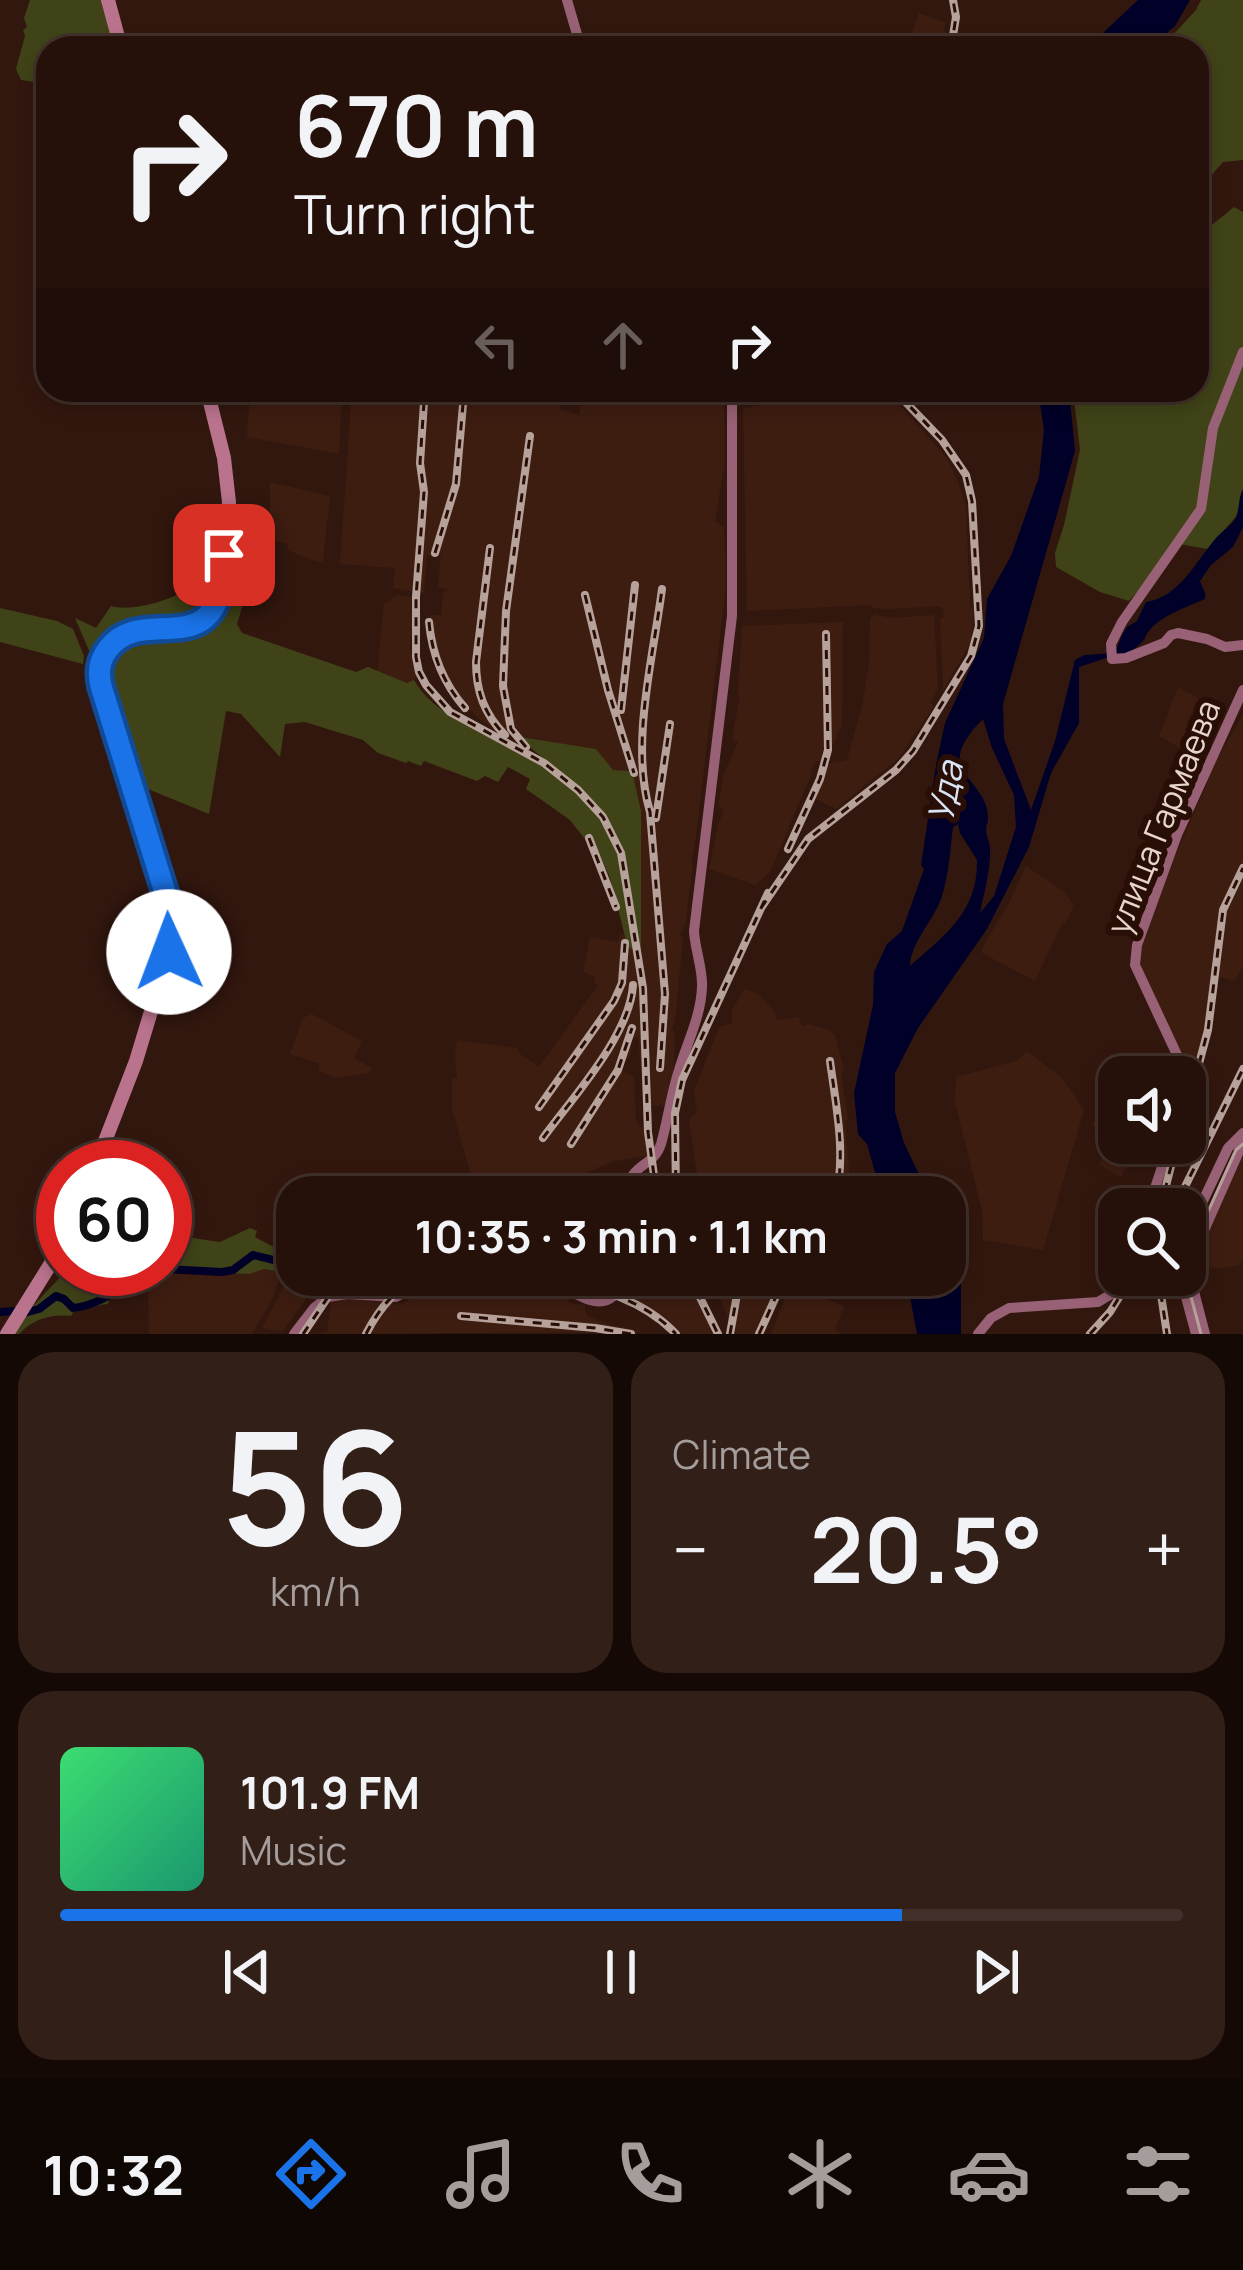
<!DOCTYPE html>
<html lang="en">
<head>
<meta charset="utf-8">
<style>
	body { margin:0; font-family:Manrope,sans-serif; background:#321f18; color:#f1f3f6; height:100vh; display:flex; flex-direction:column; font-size:45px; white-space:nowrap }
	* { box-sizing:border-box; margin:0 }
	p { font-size:39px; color:#a49d9c }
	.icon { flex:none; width:66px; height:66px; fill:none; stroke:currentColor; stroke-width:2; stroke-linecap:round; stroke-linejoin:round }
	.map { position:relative; height:1334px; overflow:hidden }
	.sheet { display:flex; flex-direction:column; gap:18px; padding:18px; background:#150906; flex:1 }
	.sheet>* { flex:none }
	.banner { position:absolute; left:36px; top:36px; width:1173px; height:366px; border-radius:36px; box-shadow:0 6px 18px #0003,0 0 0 3px #42312b; background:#26110a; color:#f1f3f6; overflow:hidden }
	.tools { position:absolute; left:1098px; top:1056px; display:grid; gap:24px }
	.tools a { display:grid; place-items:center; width:108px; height:108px; border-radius:24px; background:#26110a; box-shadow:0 6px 18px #0003,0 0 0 3px #42312b; font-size:60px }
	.speed { position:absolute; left:36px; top:1140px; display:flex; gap:24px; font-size:60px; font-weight:700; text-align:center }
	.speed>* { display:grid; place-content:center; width:156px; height:156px; border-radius:50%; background:#26110a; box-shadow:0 6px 18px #0003,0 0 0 3px #42312b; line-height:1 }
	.speed .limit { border:18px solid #d22; background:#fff; color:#111 }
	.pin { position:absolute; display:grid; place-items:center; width:102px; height:102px; color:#fff; margin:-51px; border-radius:24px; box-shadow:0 6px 18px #0006 }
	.me { position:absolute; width:132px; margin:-66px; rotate:358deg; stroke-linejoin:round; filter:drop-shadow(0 0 9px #0008) }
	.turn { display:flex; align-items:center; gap:42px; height:252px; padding:0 60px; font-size:54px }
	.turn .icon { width:156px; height:156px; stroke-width:2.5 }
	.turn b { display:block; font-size:84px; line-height:102px }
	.lanes { display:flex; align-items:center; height:114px; padding:0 60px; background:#0003; justify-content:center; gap:60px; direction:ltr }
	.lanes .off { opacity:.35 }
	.big { font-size:90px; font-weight:700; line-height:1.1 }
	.sheet .tile { flex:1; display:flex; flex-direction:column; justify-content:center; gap:18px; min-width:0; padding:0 42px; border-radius:36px; background:#321f18 }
	.sheet .dial { align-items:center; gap:0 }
	.dial b { font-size:156px; line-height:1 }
	.song { display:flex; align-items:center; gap:36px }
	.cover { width:144px; height:144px; border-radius:18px; background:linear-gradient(135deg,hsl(140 70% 55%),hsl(160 70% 35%)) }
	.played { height:12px; border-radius:6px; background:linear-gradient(90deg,#1a73e8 75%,#42312b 75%) }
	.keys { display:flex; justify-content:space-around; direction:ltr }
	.heat { display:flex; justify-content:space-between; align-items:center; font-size:66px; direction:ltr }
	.sheet .tiles { flex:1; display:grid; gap:18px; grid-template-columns:1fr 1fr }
	.tile:last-child { grid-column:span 2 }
	.trip { position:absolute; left:276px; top:1176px; width:690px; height:120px; border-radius:36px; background:#26110a; box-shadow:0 6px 18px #0003,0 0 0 3px #42312b; font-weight:700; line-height:120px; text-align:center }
	.dock { display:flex; height:192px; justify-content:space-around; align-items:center; background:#0f0704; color:#a49d9c }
	.dock .icon { width:84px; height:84px }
	.dock .current { color:#1a73e8 }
	.dock b { font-size:54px; color:#f1f3f6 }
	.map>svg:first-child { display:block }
	.built { fill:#3e1d11 }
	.green { fill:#404317 }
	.water { fill:#000028; fill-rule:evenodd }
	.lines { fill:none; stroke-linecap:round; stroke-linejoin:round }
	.river { stroke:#000028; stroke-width:8 }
	.secondary { stroke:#986175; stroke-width:10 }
	.primary { stroke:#ba738d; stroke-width:14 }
	.tram { stroke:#b7a29b; stroke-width:3 }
	.rail-casing { stroke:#b7a29b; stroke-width:8 }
	.rail { stroke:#280e05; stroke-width:3; stroke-dasharray:9; stroke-linecap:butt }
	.route-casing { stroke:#114b97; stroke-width:30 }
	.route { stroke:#1a73e8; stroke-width:21 }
	.labels { text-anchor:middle; stroke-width:12; stroke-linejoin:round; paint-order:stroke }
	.street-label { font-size:33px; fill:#e7d4cd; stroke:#280e05 }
	.water-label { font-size:36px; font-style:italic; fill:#d9e4f7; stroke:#280e05 }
</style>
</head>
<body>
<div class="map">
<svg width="1243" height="1334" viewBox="0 0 1243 1334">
	<rect width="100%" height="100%" fill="#32170e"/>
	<!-- built -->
	<path class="built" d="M919,13L946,23L944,30L948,37L945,46L938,44L936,48H839L859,36L878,33L908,44Z
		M250,390H342L339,454L247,437Z
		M352,390H498L540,395L542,400L561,401L560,409L579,415L583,390H724L725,460L715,521L724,527L726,586L694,852L691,859L693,864L685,925L680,934L683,938L675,1021L672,1029L675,1035L673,1076L666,1105L645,1107L638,1037L631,1040V1055L622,1065L623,1071L634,1076L636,1122L646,1132L648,1156L613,1161L543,1192L517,1197H490V1172L472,1178L452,1109V1079L457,1078L455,1055L457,1040L518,1048L519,1053L539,1067L598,985L594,982V976L583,972L590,937L618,942L620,934H626L629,948L641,950V811L632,771L613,770L542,741L498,732L479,719L458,697L447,681L436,655L431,634L430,615H441L443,593L449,590L438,587L441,556L427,555L424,593L393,588L395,568L340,564Z
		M763,390H866L869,394L888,392L946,457L958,481L966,507L970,607L974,608L971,642L943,691L940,618H943L944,610L940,606L886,609L872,608L871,605L747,611L743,408L759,406Z
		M270,482L330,496L323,561L317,562L287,550L288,544L262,538L248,542L249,526L263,523V516L270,517Z
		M397,595L415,598L410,648L419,677L408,683L377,672L384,604Z
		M874,614L891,618L934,615L938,690L930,702L934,706L898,759L836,809L813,798L827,764L847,760L862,706L869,665L870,619Z
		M843,622L842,725L826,761H816L810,771L812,773L770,872L755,885L709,869L718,824L724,810L718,806L724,773L738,742L732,738L740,697L738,696L742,626Z
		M1178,687L1199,699L1187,723L1201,730L1190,754L1159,736Z
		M1243,715V967L1234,981L1214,975L1198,1064L1183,1056L1140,970L1142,930L1206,786L1208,774Z
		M1026,866L1063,891L1074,906L1065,924L1062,923L1035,981L982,953V948L1010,901Z
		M744,989L757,993L775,1011L777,1020L798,1017L803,1026L808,1024L826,1029L835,1035L844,1070L841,1074L848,1119L845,1122L850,1180L855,1182L853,1197H693L692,1190L699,1188L689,1118L697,1113L694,1091L719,1027L732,1023V1010Z
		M312,1014L362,1041L354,1058L372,1068L369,1073L336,1078L318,1071L320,1064L290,1054L303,1018Z
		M1027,1051L1063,1079L1084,1110L1043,1250L983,1240L982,1210L955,1102L956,1077L1016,1061Z
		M1113,1086L1119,1089V1143H1139L1121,1177L1099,1165L1110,1137L1092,1125Z
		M1243,1153V1261L1239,1265L1218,1269L1195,1263Z
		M297,1268V1275H416L393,1293L345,1286L308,1296L282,1332L262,1328L293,1269Z
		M263,1269L281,1272L273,1298L252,1334H149L148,1283L156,1285L166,1271L248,1274Z
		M625,1275H687L717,1334H683L665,1317L621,1292Z
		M773,1275L776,1293L757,1334H735L713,1281Z
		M462,1277L554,1287L569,1295V1303L585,1305L586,1315L602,1323L646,1332L309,1334L327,1332L331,1301L336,1297H379L398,1305Z
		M791,1284L844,1306L835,1330L841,1334H771Z"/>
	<!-- green -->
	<path class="green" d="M30,0H104L117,48H48V84L21,80L16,69L25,36L23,30L27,27L24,18Z
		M1201,0H1243V160L1223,162L1209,178L1197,175V48H1161L1196,10Z
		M1234,207L1243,212V493L1239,513L1208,549L1179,544L1129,601L1100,592L1056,567L1055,553L1064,525L1080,450L1073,390H1197V237Z
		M203,555L220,559L217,588L201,615L176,622L139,626L94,662L75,618L96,628L111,606C129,612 174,601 189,587C197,579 198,570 199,558Z
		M231,558L254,567L237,624L242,633L356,672L368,667L407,683L414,680C428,705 453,717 478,731C532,760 601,792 619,857C627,887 629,919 634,949L628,948L610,878L591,835L584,838L570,820L526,789L530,779L508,767L498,782L485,776L477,781L424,761L421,766L408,761L406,763L378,753L363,740L305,722L285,724L280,757L241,714L226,711L209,814L138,785L105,686L106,659L122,642L204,626Z
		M0,608L57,621L73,629L84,656L83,664L0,642Z
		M520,737L596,749L613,770L632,771L641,811V950H638C629,889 630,838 584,792C564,772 539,758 520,737Z
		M250,1228L257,1231L255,1237L279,1250L297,1251V1268L281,1272L264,1269L249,1274L167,1271L156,1285L132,1284L119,1297L109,1299L108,1304C96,1305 84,1311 73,1312L71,1316C51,1314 33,1319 19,1334H13L31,1308L68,1269H165V1234L220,1242Z"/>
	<!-- water -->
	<path class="water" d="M1138,0H1190L1175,26L1149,48H1087Z
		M1038,390H1069L1075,451L1003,704L1004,739L1031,810L1055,741L1075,660L1084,655L1115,653L1122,635L1127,627L1137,621L1146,602C1180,597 1196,561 1216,538C1221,532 1233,524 1236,517C1240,508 1238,498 1243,489V527L1233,547L1211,565L1200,581L1205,593V599C1183,609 1152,618 1144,640L1132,651L1118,657L1112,656L1079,667V723L1051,773L1029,847L987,929L918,1028L895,1073V1112L904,1143L930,1197H882L867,1144L858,1134L854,1093L873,1005L874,972L887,944L902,931L924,869L921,865L936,765L945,723L984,638L987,599L1011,556L1039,477L1044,430ZM983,719L992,748L1014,795L1016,827L994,896L980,913C984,893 991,869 990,847C989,841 986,835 986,829C986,825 988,822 988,819C989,777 928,774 983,719ZM958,824L960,833L977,860C978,912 945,935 910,966C911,941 934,921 942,896C949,873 950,850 953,827Z
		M945,1226L961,1277V1334H917L906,1275H945Z"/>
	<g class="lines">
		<!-- river -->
		<path class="river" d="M165,1269L222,1272L233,1270L253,1255L290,1264L297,1262
			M703,1275H718
			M0,1312L18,1311
			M24,1313L39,1309L56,1296L64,1299L73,1308C93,1306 115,1294 129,1280L154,1279L164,1269"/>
		<!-- secondary -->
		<path class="secondary" d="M567,0L581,48
			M1243,352L1213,428L1201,509L1122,622L1111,644L1112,659L1126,658L1164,643L1171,635L1178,633L1207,639L1225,647L1243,645
			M1185,1101L1188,1087L1186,1074L1135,965L1137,945L1177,835L1243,690
			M626,1197C629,1161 653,1169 661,1144C668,1120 671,1094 679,1070C687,1043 701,1016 702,987C703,969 695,950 694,931L732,616V390
			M1148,1209L1170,1143
			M1185,1239L1228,1148L1243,1133
			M481,1275C506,1278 536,1277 560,1286C574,1292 592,1306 607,1300C618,1296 619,1285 621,1275
			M1180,1275L1196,1334
			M294,1334L314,1308L328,1297L347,1294L396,1297L433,1275
			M978,1334L991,1318L1009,1308L1098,1302L1113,1293L1122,1275
			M1205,1334L1191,1280V1260L1243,1142"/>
		<!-- primary -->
		<path class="primary" d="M108,0L121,48
			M95,1167L136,1061L169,952L173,918L101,686C89,613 166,639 200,621C212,615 216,602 221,589L229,502L224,458L207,390
			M7,1334L63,1244"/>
		<!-- tram -->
		<path class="tram" d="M1201,1334L1186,1278V1260L1236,1150L1243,1144"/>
		<defs>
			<path id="rail" d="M853,43L854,48
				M951,48L956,17L953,0
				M424,402L420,463L424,492L416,597V657L419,672L426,685L450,712L544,763L578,790L603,817L621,853L643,988L648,1132L657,1197
				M490,548L476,662C476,691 484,714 505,735
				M435,553L456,484L464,393
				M585,595L608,690L634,773
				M429,622C432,655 443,683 465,708
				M621,710L635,585
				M526,747L511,729L503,686L506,611L530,436
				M656,818L670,724
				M589,838L616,907
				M788,849L820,779L828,750L826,634
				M761,908L808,839L896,770L913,751L971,656L979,626L972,501L966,475L942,440L894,390
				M830,1061C836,1106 846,1152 836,1197
				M660,1068L665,994L650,812C630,744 653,659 662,589
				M539,1107L614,1001L622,983L625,943
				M1185,1116L1208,1030L1223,910L1243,868
				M543,1138C573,1097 630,1035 633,985
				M571,1144L618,1070L632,1028
				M676,1197L675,1113L682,1080L768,893
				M1160,1209L1177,1143
				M1174,1209L1243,1069
				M542,1275C591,1287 640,1296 676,1334
				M689,1275L718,1334
				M1158,1275L1167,1334
				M461,1316L595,1328L631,1334
				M303,1334L328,1297L354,1275
				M366,1334C379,1308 396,1288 423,1275
				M730,1334L738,1289
				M759,1334L778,1292L791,1275
				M1090,1334L1110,1312L1133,1275"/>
		</defs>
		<!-- rail casing -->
		<use href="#rail" class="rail-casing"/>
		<!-- rail -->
		<use href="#rail" class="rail"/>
	</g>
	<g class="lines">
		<defs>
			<path id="route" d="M169,952L173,918L101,686C98,672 99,661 108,649C133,615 178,640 205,618C223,603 222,575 224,555"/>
		</defs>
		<!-- route casing -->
		<use href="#route" class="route-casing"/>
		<!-- route -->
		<use href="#route" class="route"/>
	</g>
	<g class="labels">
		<!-- street labels -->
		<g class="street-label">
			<text transform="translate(1163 817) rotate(-68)" y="12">улица Гармаева</text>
		</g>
		<!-- water labels -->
		<g class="water-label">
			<text transform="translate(945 792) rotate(-80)" y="13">Уда</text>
		</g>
	</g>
</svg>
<div class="tools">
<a><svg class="icon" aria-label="sound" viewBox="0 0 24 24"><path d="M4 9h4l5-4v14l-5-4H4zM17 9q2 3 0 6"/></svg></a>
<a><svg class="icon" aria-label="search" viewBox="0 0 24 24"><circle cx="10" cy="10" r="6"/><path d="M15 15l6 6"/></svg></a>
</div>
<div class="speed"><div class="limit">60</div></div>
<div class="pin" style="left:224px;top:555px;background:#d93025"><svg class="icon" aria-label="arrive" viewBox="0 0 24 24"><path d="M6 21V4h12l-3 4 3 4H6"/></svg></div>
<svg class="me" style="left:169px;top:952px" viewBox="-20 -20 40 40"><circle r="19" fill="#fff"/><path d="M0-13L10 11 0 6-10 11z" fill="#1a73e8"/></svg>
<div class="trip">10:35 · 3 min · 1.1 km</div>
<div class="banner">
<div class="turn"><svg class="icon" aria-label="right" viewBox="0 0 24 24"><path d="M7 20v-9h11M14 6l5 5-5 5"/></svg><div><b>670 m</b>Turn right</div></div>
<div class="lanes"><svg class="icon off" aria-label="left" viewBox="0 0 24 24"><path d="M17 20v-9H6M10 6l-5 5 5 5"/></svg><svg class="icon off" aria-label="ahead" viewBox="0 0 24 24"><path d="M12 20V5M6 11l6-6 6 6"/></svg><svg class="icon" aria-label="right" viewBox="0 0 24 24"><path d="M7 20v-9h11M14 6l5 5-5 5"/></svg></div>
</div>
</div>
<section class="sheet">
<div class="tiles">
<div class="tile dial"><b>56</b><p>km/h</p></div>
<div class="tile"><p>Climate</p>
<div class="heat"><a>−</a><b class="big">20.5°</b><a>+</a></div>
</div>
<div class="tile">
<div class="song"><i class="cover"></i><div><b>101.9 FM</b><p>Music</p></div></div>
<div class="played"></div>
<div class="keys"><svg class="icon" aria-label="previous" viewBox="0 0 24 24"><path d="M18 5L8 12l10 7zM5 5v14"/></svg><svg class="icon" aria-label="pause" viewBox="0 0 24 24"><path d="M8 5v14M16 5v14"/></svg><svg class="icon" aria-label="next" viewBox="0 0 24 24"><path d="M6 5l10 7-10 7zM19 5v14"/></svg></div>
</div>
</div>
</section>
<nav class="dock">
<b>10:32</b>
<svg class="icon current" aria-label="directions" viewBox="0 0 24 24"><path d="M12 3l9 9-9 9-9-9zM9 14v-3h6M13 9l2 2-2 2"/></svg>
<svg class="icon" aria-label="music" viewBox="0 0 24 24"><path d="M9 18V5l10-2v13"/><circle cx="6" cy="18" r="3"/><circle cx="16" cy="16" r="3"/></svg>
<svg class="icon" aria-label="phone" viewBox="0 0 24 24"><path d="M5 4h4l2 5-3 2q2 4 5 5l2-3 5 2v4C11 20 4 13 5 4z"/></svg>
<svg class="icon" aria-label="climate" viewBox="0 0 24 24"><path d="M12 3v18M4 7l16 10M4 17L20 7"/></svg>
<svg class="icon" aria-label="car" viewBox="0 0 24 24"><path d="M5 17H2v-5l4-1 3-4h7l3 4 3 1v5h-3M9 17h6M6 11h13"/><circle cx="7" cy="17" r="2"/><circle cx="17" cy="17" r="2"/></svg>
<svg class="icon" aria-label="filters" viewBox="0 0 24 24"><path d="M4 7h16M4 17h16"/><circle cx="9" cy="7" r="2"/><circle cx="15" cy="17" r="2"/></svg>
</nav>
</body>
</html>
